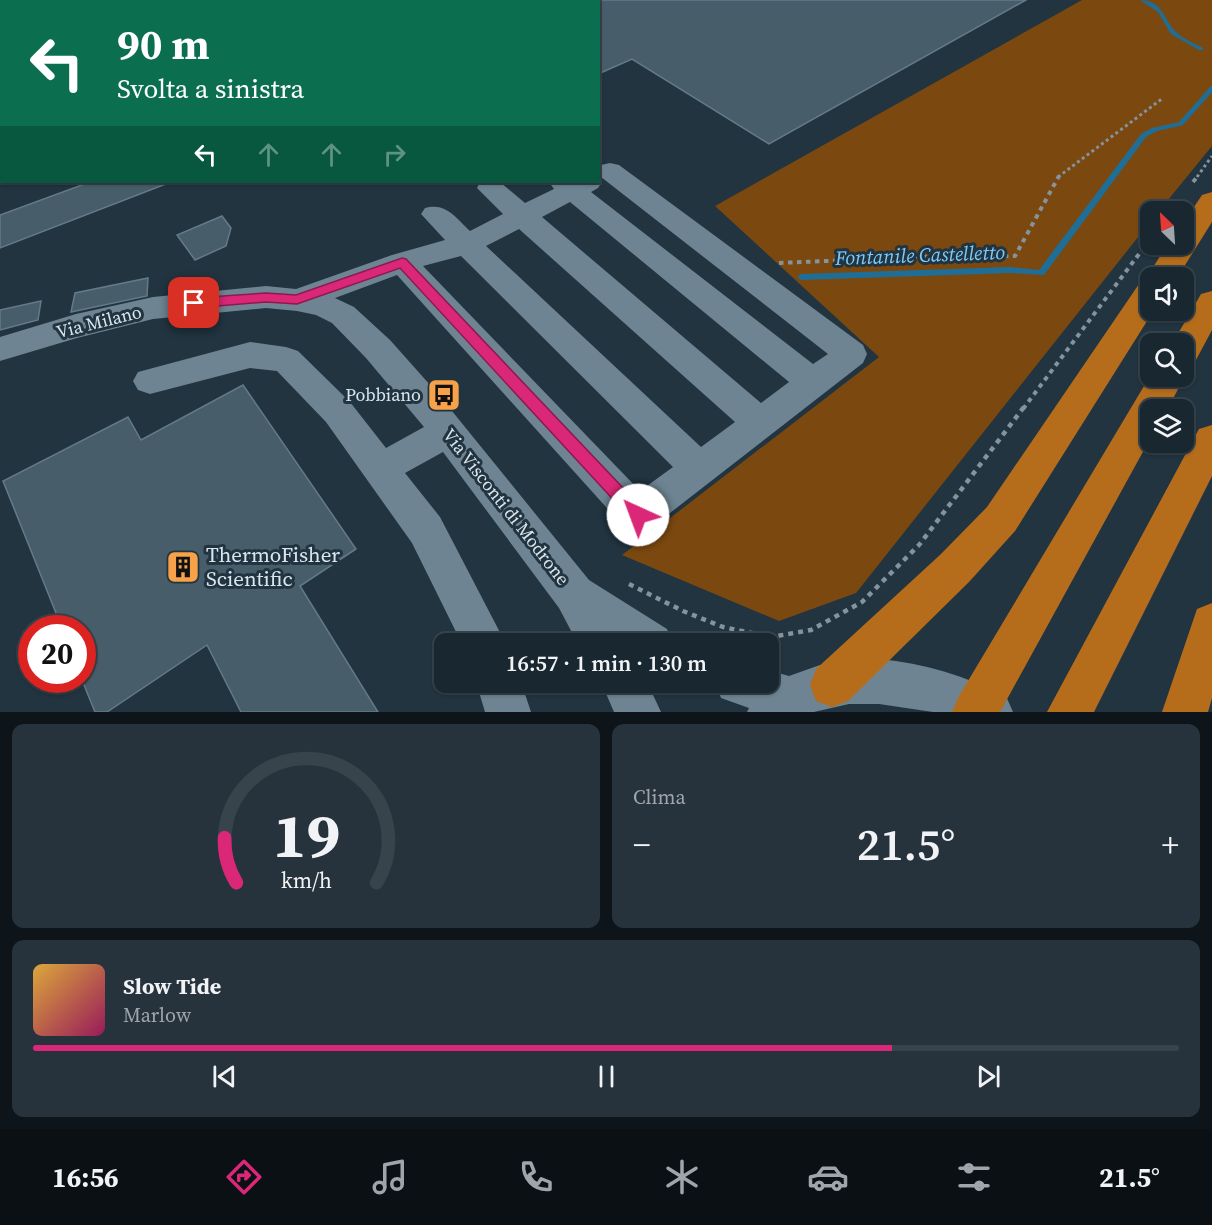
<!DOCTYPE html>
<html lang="it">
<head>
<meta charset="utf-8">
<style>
	body { margin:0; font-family:"Source Serif 4",serif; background:#26333c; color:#f1f3f6; height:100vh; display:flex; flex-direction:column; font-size:22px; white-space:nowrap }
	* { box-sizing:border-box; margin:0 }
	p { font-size:20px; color:#9fa5ab }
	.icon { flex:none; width:33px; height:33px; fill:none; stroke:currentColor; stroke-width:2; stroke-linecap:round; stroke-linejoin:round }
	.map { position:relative; height:712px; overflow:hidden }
	.sheet { display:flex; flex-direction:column; gap:12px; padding:12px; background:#0e151a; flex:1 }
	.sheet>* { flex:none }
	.banner { position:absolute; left:0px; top:0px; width:600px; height:183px; box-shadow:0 2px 4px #0004,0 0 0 2px #37444c; background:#0b6e4f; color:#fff; overflow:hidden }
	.needle { width:39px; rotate:335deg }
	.controls { position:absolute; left:1140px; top:201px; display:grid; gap:12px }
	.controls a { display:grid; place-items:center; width:54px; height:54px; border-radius:12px; background:#192730; box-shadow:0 2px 4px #0004,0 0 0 2px #37444c; font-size:30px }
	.speed { position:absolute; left:18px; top:615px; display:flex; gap:12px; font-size:30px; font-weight:700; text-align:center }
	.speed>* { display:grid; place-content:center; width:78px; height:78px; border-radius:50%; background:#192730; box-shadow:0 2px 4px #0004,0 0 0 2px #37444c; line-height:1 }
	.speed .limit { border:9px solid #d22; background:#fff; color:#111 }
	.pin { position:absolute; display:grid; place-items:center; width:51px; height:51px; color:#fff; margin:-26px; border-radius:12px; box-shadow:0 3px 9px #0006 }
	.me { position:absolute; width:66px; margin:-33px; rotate:317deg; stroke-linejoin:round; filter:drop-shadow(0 0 4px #0008) }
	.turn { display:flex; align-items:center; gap:21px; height:126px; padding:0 18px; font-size:27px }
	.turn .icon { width:78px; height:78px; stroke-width:2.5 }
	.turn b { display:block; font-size:42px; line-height:51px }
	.lanes { display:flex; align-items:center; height:57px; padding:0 18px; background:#0003; justify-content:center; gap:30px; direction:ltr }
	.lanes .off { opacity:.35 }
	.big { font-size:45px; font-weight:600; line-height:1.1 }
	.sheet .card { flex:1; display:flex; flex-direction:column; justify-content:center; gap:9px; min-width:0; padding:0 21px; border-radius:12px; background:#26333c }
	.sheet .dial { align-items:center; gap:0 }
	.dial svg { height:156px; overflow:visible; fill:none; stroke:#37444c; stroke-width:7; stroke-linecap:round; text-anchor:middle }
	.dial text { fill:#f1f3f6; stroke:none }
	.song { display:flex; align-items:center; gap:18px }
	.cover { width:72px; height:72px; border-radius:9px; background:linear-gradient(135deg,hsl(40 70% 55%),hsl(330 70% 35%)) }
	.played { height:6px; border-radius:3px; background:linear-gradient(90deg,#db2777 75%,#37444c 75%) }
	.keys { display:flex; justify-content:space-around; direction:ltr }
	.heat { display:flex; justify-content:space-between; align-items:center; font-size:33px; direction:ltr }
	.sheet .tiles { flex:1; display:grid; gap:12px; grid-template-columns:1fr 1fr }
	.card:last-child { grid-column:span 2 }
	.trip { position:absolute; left:434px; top:633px; width:345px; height:60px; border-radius:12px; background:#192730; box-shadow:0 2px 4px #0004,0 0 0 2px #37444c; font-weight:600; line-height:60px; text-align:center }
	.tab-bar { display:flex; height:96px; justify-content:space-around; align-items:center; background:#0a1013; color:#9fa5ab }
	.tab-bar .icon { width:42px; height:42px }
	.tab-bar .selected { color:#db2777 }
	.tab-bar b { font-size:27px; color:#f1f3f6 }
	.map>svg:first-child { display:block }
	.green { fill:#7b490f }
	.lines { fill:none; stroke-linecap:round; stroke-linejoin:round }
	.stream { fill:#1f6e97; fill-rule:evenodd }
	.building { fill:#485d6a; stroke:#647a88; stroke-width:1.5 }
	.path-far2 { stroke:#84939d; stroke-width:3; stroke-dasharray:3 3; stroke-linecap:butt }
	.path-far1 { stroke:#84939d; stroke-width:4; stroke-dasharray:4.5 4.5; stroke-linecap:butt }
	.path { stroke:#84939d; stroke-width:4.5; stroke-dasharray:5 5; stroke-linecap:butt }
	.minor { fill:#6e8492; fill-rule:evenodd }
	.highway { fill:#b56d1c; fill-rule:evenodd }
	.route { fill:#db2777; stroke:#8e194d; stroke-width:1.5 }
	.labels { text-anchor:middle; stroke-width:6; stroke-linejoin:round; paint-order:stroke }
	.street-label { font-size:18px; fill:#dae6ee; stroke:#213440 }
	.poi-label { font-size:18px; fill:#dae6ee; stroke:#213440; text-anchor:end }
	.water-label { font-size:20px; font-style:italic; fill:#7dcbfb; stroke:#213440 }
	.near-poi-label { font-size:21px; fill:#dae6ee; stroke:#213440; text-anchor:start }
</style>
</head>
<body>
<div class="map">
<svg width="1212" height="712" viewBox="0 0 1212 712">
	<rect width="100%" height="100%" fill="#213440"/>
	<!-- green -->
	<path class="green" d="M1082,0H1212V146L1159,211L1150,212V222L856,593L779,621L622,555L879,357L715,206Z"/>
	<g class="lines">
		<!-- stream -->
		<path class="stream" d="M1140,0C1161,0 1164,18 1174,30C1181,38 1194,43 1203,48V50H1199L1171,34L1158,12Z
			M1212,86V92L1183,125L1157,131L1146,137L1044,275L1010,273L801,280L797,277L801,274L1010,267L1039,270L1141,134L1152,128L1179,122L1210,87Z"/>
	</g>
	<!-- building -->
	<path class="building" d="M253,0H350L351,2H255Z
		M366,0H466L462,2Z
		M576,0H1026L769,144L632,59L598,74V2H572Z
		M90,182H171L0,248V215Z
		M222,216L231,228L226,246L195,260L177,235Z
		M148,278L147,296L71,312L75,293Z
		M41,301L38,320L0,330V310Z
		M243,385L356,549L300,586L378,712H241L207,645L107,712H95L82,680V628H62L3,481L128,417L141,440Z"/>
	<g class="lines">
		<!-- path-far2 -->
		<path class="path-far2" d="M1058,177L1163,98
			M1197,177L1212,156"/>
		<!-- path-far1 -->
		<path class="path-far1" d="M1193,182L1198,176
			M779,263L945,256H1015L1059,176
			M1023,409L1145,246"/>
		<!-- path -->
		<path class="path" d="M629,584L683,611L723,627L771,637L811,630L862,602L919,545L1024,407"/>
		<!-- minor -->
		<path class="minor" d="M610,163L619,165L863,345L867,354L863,363L652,527L638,532L624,527L397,275L335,298L354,307L390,340L439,395L589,580L667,629L673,644H578L559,608L443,452L405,473L440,517L506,644H462L412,543L326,422L277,371L250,368L150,394L138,390L133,381L138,372L250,342L286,347L298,351L350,402L386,448L424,427L366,358L332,323L316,315L297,311L266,308L153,319L77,338L0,361V337L76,314L153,297L266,286L296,289L392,255L445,240L421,214L425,208C446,202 456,218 470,231L503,214L477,188L480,182H500L525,203L554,189L549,182H598V176L602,182L598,188L591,192L813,364L828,354L601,177L598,169L601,165ZM570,202L789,382L761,403L542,217ZM519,229L735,422L701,447L486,246ZM461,256L673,467L640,491L423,266Z
			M879,659C925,663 964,676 1006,696L1013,712H933L879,704H849L814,712H747L749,708L721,698L715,682H768V670L789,676L820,665L849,660Z
			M476,682H521L531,712H485Z
			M601,682H647L661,712H614Z"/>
		<!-- highway -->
		<path class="highway" d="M1212,192V222L1177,278H1150V310H1154L1015,531L969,582L848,701L832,707L816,701L810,685L816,669L941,554L987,507L1139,284L1148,282L1146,278L1168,244H1184V222L1202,195Z
			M1212,291V330L1196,360L1184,363V344H1172L1201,294Z
			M1184,373L1185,376L1167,410H1150V439L1000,712H952L959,696L1150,376H1184Z
			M1212,425V476L1094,712H1047L1199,429Z
			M1212,603V698L1208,712H1162L1197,609Z"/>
	</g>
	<!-- route -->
	<path class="route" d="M402,258L406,259L644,510L646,515L644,520L638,522L632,520L400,268L297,304L266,302L194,308L188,303L194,298L266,293L296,295Z"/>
	<!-- icons -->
	<defs>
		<symbol id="bus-square" viewBox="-11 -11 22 22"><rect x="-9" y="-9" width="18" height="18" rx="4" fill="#f7a149" stroke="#213440"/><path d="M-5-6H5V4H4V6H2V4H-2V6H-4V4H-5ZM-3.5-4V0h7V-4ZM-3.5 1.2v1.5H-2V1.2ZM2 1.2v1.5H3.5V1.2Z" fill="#111"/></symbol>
		<symbol id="building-square" viewBox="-11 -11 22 22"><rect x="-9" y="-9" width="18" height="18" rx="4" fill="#f7a149" stroke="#213440"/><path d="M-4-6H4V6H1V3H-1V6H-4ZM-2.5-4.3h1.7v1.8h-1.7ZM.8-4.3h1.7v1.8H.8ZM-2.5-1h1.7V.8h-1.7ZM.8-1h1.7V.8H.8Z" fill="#111"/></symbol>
	</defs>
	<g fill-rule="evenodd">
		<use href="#bus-square" x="425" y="376" width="38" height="38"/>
		<use href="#building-square" x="164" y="548" width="38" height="38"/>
	</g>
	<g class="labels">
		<!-- street labels -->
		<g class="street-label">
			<text transform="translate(99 322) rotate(-14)" y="6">Via Milano</text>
			<text transform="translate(506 507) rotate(52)" y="6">Via Visconti di Modrone</text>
		</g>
		<!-- poi labels -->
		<g class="poi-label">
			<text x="421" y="401">Pobbiano</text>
		</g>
		<!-- water labels -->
		<g class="water-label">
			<text transform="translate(920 255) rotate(-2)" y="7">Fontanile Castelletto</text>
		</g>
		<!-- near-poi labels -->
		<g class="near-poi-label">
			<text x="206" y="562">ThermoFisher<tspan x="206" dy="24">Scientific</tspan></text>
		</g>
	</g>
</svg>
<div class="controls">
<a><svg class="needle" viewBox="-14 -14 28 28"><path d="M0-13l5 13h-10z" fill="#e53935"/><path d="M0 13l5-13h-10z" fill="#9fa5ab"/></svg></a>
<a><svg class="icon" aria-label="sound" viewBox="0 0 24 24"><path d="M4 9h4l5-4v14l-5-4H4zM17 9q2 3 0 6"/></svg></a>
<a><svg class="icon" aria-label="search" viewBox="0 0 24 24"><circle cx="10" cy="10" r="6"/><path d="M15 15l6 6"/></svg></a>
<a><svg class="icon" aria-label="layers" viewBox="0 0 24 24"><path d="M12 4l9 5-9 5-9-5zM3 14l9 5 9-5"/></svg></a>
</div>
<div class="speed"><div class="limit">20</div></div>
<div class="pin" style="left:194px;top:303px;background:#d93025"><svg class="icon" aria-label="arrive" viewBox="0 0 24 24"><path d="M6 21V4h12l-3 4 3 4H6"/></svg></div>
<svg class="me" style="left:638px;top:515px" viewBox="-20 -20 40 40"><circle r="19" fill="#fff"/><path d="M0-13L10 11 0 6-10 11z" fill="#db2777"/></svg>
<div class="trip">16:57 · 1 min · 130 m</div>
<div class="banner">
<div class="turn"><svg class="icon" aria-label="left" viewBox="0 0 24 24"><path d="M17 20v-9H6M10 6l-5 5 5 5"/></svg><div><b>90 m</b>Svolta a sinistra</div></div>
<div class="lanes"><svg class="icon" aria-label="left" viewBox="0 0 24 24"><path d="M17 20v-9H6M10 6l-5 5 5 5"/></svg><svg class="icon off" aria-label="ahead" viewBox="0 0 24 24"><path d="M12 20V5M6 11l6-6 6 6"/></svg><svg class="icon off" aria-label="ahead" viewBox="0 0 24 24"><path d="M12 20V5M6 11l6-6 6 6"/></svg><svg class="icon off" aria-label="right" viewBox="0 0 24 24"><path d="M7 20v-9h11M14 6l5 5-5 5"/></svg></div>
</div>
</div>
<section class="sheet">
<div class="tiles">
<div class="card dial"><svg viewBox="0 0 100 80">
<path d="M14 69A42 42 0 1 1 86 69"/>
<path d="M14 69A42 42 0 0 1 8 46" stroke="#db2777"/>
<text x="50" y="56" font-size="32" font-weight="700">19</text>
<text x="50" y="72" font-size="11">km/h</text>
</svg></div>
<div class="card"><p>Clima</p>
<div class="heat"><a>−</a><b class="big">21.5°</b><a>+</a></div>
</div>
<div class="card">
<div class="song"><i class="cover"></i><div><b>Slow Tide</b><p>Marlow</p></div></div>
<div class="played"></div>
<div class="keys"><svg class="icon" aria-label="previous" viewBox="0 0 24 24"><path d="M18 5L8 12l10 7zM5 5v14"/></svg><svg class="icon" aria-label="pause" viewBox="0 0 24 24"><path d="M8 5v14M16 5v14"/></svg><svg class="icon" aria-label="next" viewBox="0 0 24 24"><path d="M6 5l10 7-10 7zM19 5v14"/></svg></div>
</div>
</div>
</section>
<nav class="tab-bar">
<b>16:56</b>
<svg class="icon selected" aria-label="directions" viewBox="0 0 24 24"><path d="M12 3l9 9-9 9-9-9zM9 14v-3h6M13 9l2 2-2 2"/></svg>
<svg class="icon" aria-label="music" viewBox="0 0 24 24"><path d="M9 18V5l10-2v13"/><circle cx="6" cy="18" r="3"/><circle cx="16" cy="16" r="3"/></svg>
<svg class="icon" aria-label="phone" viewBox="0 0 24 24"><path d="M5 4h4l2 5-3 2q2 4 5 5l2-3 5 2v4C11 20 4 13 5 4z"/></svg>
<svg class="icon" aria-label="climate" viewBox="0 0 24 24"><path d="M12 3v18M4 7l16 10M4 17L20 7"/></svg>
<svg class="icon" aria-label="car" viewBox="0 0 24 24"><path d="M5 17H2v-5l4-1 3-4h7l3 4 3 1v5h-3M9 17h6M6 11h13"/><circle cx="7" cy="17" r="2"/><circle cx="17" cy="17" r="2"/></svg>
<svg class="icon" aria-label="filters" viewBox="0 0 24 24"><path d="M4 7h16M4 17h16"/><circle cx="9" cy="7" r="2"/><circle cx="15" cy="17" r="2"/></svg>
<b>21.5°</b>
</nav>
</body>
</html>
